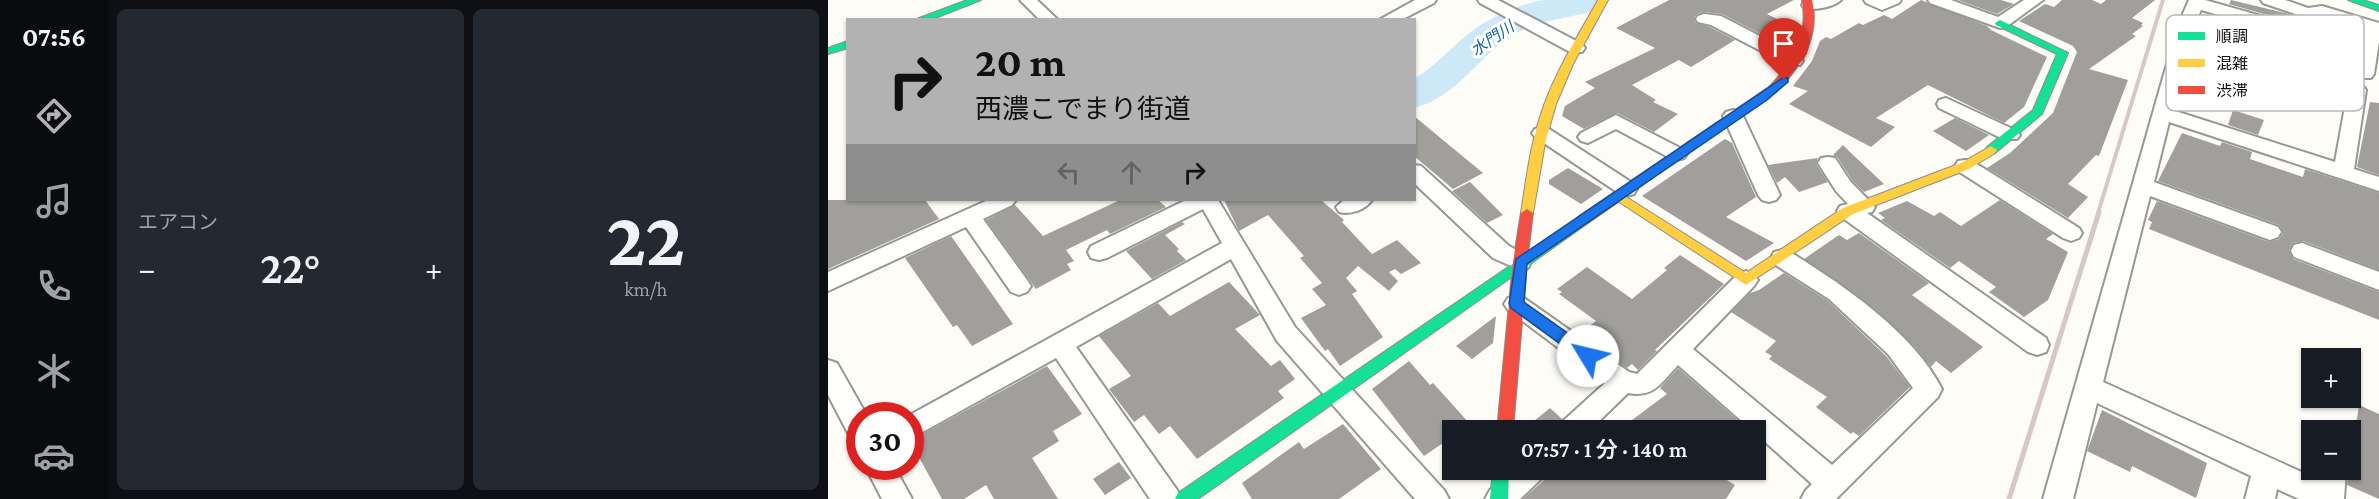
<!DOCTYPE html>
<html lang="ja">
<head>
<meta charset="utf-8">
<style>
	body { margin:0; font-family:"Crimson Pro","Noto Sans JP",serif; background:#242831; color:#f1f3f6; height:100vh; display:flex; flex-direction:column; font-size:22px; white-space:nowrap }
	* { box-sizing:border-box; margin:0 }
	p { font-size:20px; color:#9ea1a6 }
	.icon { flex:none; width:33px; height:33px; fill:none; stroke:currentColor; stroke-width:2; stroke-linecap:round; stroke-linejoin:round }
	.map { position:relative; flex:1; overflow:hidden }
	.panel { display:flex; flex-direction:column; gap:9px; padding:9px; background:#0d0f14; width:720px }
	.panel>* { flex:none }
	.banner { position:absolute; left:18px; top:18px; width:570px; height:183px; border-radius:0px; box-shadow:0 2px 4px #0004; background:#b2b2b3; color:#111; overflow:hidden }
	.controls { position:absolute; left:1473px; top:348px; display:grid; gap:12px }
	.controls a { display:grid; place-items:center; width:60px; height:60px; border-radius:0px; background:#171b24; box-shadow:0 2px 4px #0004; font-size:30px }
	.speed { position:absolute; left:18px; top:402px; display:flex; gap:12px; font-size:30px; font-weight:700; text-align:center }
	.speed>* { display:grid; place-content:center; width:78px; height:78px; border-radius:50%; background:#171b24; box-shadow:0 2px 4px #0004; line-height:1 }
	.speed .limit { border:9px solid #d22; background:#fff; color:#111 }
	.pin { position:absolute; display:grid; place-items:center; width:51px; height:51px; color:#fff; margin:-62px -26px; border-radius:50% 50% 50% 0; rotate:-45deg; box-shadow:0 0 6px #0007 }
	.pin .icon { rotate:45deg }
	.me { position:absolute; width:66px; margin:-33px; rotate:306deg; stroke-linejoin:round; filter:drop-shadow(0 0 4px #0008) }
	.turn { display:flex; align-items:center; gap:21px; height:126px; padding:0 30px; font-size:27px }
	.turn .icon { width:78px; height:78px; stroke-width:2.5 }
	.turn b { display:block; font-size:42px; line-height:51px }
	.lanes { display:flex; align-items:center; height:57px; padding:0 30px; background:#0003; justify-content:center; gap:30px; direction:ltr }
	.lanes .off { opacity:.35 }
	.big { font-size:45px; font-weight:600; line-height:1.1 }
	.panel .widget { flex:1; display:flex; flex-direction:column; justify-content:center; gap:9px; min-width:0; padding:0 21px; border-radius:9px; background:#242831 }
	.panel .dial { align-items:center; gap:0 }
	.dial b { font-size:78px; line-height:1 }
	.heat { display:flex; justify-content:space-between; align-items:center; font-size:33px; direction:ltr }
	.panel .tiles { flex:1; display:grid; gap:9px; grid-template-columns:repeat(2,1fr) }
	.trip { position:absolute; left:614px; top:420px; width:324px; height:60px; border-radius:0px; background:#171b24; box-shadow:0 2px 4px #0004; font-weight:600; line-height:60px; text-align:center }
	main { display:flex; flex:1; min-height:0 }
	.tab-bar { display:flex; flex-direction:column; width:108px; justify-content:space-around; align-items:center; background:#090b0e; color:#9ea1a6 }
	.tab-bar .icon { width:42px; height:42px }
	.tab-bar .selected { color:#b2b2b3 }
	.tab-bar b { font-size:27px; color:#f1f3f6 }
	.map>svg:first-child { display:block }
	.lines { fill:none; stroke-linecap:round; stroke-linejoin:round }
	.river { fill:#cde8f7; fill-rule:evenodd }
	.building { fill:#a19f9c }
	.street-casing { stroke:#979795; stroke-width:4 }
	.fast-casing { stroke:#8e8d8b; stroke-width:2 }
	.slow-casing { stroke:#8e8d8b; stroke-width:2 }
	.jam-casing { stroke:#8e8d8b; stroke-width:2 }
	.street { fill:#fffffe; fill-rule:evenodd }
	.fast { fill:#16e098; fill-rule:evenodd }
	.slow { fill:#ffcf43; fill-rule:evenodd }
	.jam { fill:#f24e42; fill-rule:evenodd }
	.rail-far1 { stroke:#d9c6c7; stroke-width:4 }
	.rail { stroke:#d9c6c7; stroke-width:5 }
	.route { fill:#1a73e8; stroke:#114b97; stroke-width:1.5 }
	.labels { text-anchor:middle; stroke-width:6; stroke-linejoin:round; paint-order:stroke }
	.far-water-label { font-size:16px; font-style:italic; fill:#1768a6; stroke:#fff }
	.key { fill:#fff; stroke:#b8b8b8; stroke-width:1.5 }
	.key-label { font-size:16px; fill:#111 }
</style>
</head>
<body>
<main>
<nav class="tab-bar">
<b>07:56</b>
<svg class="icon selected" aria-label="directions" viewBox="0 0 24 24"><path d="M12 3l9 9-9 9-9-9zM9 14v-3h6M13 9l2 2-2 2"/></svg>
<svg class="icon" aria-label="music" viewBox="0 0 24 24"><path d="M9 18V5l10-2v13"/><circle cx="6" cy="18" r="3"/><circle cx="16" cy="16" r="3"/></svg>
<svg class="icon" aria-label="phone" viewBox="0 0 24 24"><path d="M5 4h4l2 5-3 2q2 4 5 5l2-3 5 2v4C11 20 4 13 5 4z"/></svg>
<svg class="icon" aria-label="climate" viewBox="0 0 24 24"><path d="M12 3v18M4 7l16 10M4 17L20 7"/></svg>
<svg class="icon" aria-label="car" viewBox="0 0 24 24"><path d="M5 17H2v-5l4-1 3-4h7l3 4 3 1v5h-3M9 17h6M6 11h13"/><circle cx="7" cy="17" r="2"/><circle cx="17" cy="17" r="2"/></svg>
</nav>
<section class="panel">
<div class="tiles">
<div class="widget"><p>エアコン</p>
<div class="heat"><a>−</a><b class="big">22°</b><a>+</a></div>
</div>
<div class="widget dial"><b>22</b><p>km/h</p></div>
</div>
</section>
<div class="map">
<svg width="1551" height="499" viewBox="0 0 1551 499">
	<rect width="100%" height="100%" fill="#fdfcf7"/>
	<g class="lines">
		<!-- river -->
		<path class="river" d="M716,0H768L771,4L766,11C740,18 714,20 690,32C652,52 631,97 586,108V79C607,66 622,49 640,34C662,17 688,5 716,0Z"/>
	</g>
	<!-- building -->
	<path class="building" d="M841,0H966L939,14L967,28L966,33L960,48L894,14L876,12L869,14L866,18L868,23L882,27L907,40L863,67L851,60L804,85L828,100L825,102L850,114L826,132L789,113L756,129L734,116L737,106L767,88L757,82L827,48L788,28Z
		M1093,0L1159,26L1163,30L1219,57L1196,107L1176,123L1100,85L1048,118L1067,127L1043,147L961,104L980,91L965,86L984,61L992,41L998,37L1003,39L1031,23L1035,25L1056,15L1064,19Z
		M1130,0H1173L1186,4L1169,14Z
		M1234,0H1264L1273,4L1278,0H1327L1304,18L1315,23L1313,25L1315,26L1304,34L1308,36L1261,69L1300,80L1271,156L1268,155L1240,184L1260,197L1240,218L1159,168L1182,153L1225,113L1249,52L1245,46L1191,21L1217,4L1226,7Z
		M1403,0L1486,20L1483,27L1531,42L1526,73L1387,33L1394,18L1476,41L1487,35L1484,28L1401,4Z
		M1542,102L1551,103V175L1529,167Z
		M1405,110L1436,120L1430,135L1400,125Z
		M586,116L621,145L655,173L625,189L586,156Z
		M1127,118L1161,135L1138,151L1105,131Z
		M1354,133L1392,146L1394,142L1424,152L1422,159L1475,177L1477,169L1551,193V270L1475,241L1465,243L1461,250L1465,259L1551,292V320L1321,229L1324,222L1320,220L1329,201L1441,242L1451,239L1455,233L1451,225L1330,181Z
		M897,139L904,143L928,197L898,217L946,243L918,261L814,196Z
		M1015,145L1023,153L1056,184L1036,192L1024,180L1009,157L1005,155Z
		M990,158L988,164L1000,182L971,192L957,177L949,183L940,165Z
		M740,168L775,189L753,204L721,184V180Z
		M642,182L675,215L659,223L624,191Z
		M0,200H97L111,219L0,269Z
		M292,200H330L338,207L282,234L279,230L238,250L246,261L239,264L243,270L208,289L158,220L187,205L215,236Z
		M396,200H493L516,220L514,222L544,254L569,240L593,263L573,274L567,269L561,272L570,281L561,291L530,266L518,278L529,291L524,294L555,337L512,366L500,349L497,351L473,318L498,305L484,289L494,283L472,258L476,256L440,215L411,231Z
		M1172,200L1225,234L1218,239L1240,252L1220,300L1196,317L1161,292L1168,287L1131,261L1122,268L1053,220L1057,218L1050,213L1079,201L1106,216L1112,212L1133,226Z
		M354,222L357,224L337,235L351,249L349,251L358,260L324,279L298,251Z
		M1031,233L1101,283L1084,295L1155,347L1123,373L1108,361L1103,367L1087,347L1048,310L976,259L1011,235L1019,240Z
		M123,236L185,324L144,346L129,325L125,327L77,258Z
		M852,255L896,284L827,350L829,351L810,370L804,364L799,368L751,334L768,321L731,294L734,292L729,289L759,267L804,299L839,270L836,268Z
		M956,273L1000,301L1058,356L1082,387L1031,436L1025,432L1023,434L988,407L999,397L941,359L944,356L937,352L948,341L903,312L922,293L931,290Z
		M401,282L432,315L407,329L443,366L452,360L467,379L450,391L456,398L369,459L342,426L331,434L316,415L306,422L281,389L303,376L271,336L330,303L342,316Z
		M668,316L665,343L644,359L628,346Z
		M581,361L602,385L605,383L642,424L633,430H624V437L596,456L544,389Z
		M219,366L254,414L225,431L231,441L204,458L230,499H166L158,485L136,499H114L82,441Z
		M850,368L913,423L904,430H795L806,422L804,420L839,394L832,388Z
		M1531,405L1551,414V499L1519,485Z
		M722,408L734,419L729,430H717L706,421Z
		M1274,410L1379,463L1368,498L1304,466L1302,472L1259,451Z
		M515,424L553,469L511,499H424L414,483L471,442L476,449Z
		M291,462L303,478L277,495L265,479Z
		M721,470H882L907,485L898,499H695L715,481Z"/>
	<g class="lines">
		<defs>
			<path id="street" d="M192,0H209L230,20H212Z
				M587,0H608L606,3L573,20H551Z
				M650,0H670L754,44L757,48L754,52H742L652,3Z
				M983,0H1013C1006,7 986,11 976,8L974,5L976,2Z
				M1036,0H1073L1071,3L1054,10L1038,3Z
				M1100,0H1123L1170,17L1196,0H1215L1178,27L1172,28L1102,3Z
				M1361,0H1377L1483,30L1485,34L1477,39L1373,10L1366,25L1344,110L1507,162L1520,90L1523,86H1535L1538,90L1526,169L1551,177V191L1341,122L1326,182L1450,227L1453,232L1450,237L1442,240L1322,196L1275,382L1489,479L1490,470H1518L1516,499H1471L1449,489L1447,499H1417L1423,476L1269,403L1245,499H1215L1350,25Z
				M1433,0H1457L1480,8L1494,6L1551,23V42L1546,74L1543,78H1531L1528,74L1536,30L1493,16H1473L1435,3Z
				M876,14L893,16L972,57L975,61L972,65H960L883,25L870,22L868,19L870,16Z
				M1118,98L1189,131L1192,135L1189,139H1175L1111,108L1109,104L1111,100Z
				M905,110L912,112L915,116L952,195L948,200L941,202L934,200L930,195L895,116L898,112Z
				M788,115L856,150L859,154L856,158L849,160L842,158L788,129L760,143L753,141L750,137L753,133Z
				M714,127L721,129L806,184L809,189L806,194L799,196L792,194L707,137L704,133L707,129Z
				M1000,157L1007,158L1022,181L1047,207L1044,212L1039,213L1218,338L1221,345L1218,352L1209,355L1200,352L1012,216L1009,211L1012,206L1020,204L1008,191L990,163L993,158Z
				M1137,160L1144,161L1251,228L1254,233L1251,238L1243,241L1235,238L1130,171L1127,166L1130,161Z
				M586,165L593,166L681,246L700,256L703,262L700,268L692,270L665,258L586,183Z
				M160,200H188L184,205L155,219L199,280L203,286L199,292L191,295L183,292L138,227L0,291V272Z
				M358,200H390L467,327L616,490L621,499H587L449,341L403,259L248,347L349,490L354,499H322L228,358L82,439V416H80L394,243L375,209L279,258L271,260L263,258L260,252L263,246Z
				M516,200H544C537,210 523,215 511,212L508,207Z
				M1474,243L1551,272V290L1466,257L1463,251L1466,245Z
				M954,250L962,252C1015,285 1085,332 1114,389L1110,397L1008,499H973L978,490L984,484L927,433V430H924L850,365C833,383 826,398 800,393L762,430H731L734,422L777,383L680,310L676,304L680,298L688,295L696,298L801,372L809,374L910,274L918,271L926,274L930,280L926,286L865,349L1004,465L1085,388L1060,354L1001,299L946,264L943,258L946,252Z
				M0,360L9,363L39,416H32V440L22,437L0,395Z
				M37,466H66L84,499H54Z
				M684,470H717L713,479L692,499H657L662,490Z"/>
			<path id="fast" d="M139,0H153L102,20H86Z
				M1520,0H1535L1551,5V11Z
				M1172,20L1240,53L1214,114L1167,153L1163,154L1157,150L1159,147L1205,110L1229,54L1168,25L1167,23Z
				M20,41V48L0,54V48Z
				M755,216L760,217L762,220L760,223L370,499H347L350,493Z
				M665,470H681L680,499H662Z"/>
			<path id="slow" d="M770,0H780L745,64L728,104L717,143L705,213L704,216H694L693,213C698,181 702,148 712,117C725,75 749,38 770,0Z
				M1163,146L1169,150L1167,153L1141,169L1025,214L918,285L782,196L788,192L792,193L918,273L1015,208L1133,163Z"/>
			<path id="jam" d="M974,0H984C992,37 974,65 949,91L760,223H750L748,220L750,217L941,87C965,62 981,35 974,0Z
				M699,209L705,213L699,262L685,430H669L685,262L693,213Z"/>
		</defs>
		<!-- street casing -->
		<use href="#street" class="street-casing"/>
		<!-- fast casing -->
		<use href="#fast" class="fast-casing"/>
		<!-- slow casing -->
		<use href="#slow" class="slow-casing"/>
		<!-- jam casing -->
		<use href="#jam" class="jam-casing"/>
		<!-- street -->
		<use href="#street" class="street"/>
		<!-- fast -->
		<use href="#fast" class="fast"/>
		<!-- slow -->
		<use href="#slow" class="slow"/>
		<!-- jam -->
		<use href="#jam" class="jam"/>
		<!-- rail-far1 -->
		<path class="rail-far1" d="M1270,213L1335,0"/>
		<!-- rail -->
		<path class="rail" d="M1181,499L1271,212"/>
	</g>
	<!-- route -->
	<path class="route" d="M956,77L960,78V82L939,100L699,264L696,302L765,351L767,356L765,360H754L683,308L681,304L688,259Z"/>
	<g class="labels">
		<!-- far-water labels -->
		<g class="far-water-label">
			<text transform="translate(664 38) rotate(-34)" y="6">水門川</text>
		</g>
	</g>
	<!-- legend -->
	<rect x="1338" y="15" width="198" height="96" rx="9" class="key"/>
	<rect x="1350" y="32" width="27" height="8" fill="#16e098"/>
	<rect x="1350" y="59" width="27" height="8" fill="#ffcf43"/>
	<rect x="1350" y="86" width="27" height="8" fill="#f24e42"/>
	<g class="key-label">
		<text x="1388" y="42">順調</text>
		<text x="1388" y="69">混雑</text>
		<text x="1388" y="96">渋滞</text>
	</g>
</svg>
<div class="controls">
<a>+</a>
<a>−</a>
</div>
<div class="speed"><div class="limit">30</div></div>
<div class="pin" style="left:956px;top:80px;background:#d93025"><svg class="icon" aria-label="arrive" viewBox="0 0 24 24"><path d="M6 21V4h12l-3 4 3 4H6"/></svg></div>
<svg class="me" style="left:760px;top:356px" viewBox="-20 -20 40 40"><circle r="19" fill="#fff"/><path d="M0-13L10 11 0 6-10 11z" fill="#1a73e8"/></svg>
<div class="trip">07:57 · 1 分 · 140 m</div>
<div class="banner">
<div class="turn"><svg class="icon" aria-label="right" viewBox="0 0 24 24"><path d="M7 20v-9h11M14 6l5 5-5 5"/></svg><div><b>20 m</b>西濃こでまり街道</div></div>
<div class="lanes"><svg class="icon off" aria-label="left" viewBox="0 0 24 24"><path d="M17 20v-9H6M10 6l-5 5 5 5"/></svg><svg class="icon off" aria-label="ahead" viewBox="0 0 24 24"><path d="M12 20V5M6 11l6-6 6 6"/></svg><svg class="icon" aria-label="right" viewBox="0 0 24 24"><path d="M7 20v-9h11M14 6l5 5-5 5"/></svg></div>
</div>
</div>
</main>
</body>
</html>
